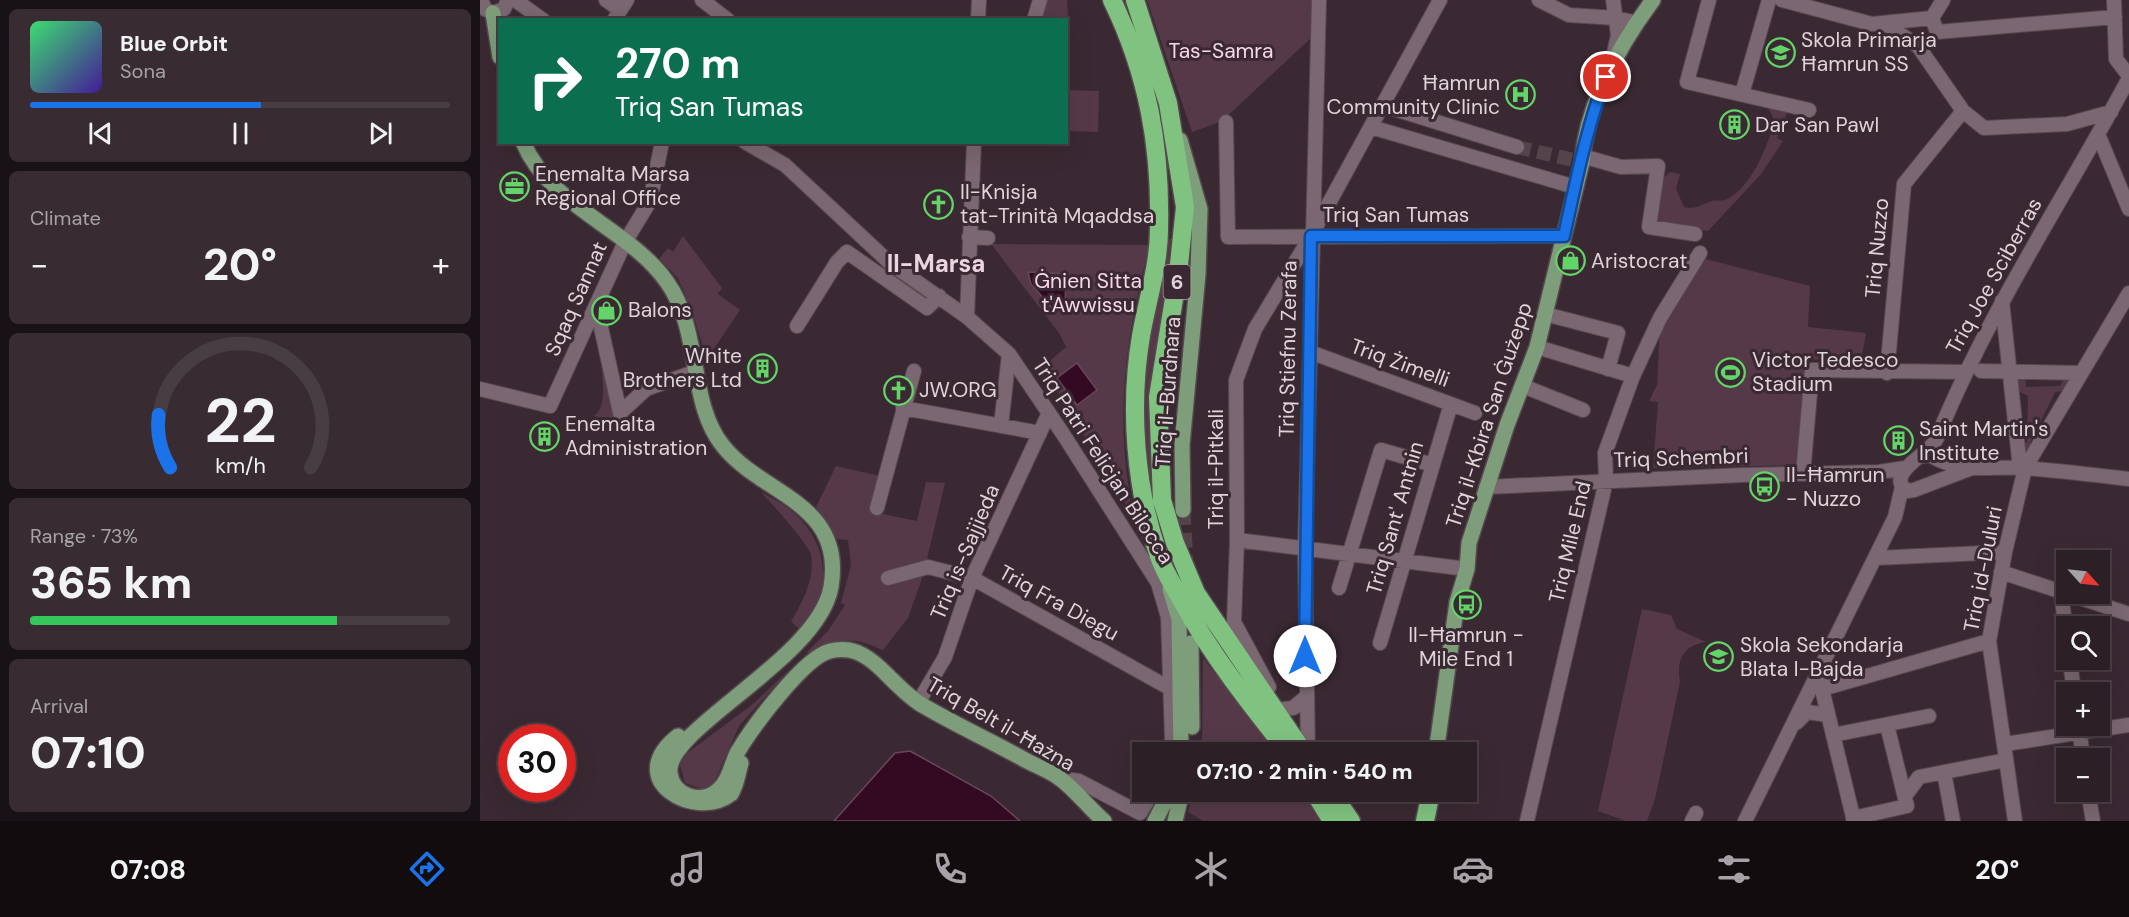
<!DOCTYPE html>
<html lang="en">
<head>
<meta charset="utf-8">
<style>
	body { margin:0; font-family:"DM Sans",sans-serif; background:#382c32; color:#f1f3f6; height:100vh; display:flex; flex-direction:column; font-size:22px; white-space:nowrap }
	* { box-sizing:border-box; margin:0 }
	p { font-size:20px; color:#a6a2a7 }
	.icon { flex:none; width:33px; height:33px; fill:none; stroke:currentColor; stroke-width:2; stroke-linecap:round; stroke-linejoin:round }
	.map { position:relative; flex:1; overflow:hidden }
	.drawer { display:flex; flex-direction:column; gap:9px; padding:9px; background:#181115; width:480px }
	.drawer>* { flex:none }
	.top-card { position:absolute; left:18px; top:18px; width:570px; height:126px; border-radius:0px; box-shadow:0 6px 24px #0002,0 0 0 2px #483d43; background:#0b6e4f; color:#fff; overflow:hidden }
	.needle { width:39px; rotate:117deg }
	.fabs { position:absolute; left:1576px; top:550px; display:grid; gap:12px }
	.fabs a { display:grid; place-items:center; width:54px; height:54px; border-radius:0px; background:#2c1f26; box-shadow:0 6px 24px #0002,0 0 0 2px #483d43; font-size:30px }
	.speed { position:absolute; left:18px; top:724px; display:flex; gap:12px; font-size:30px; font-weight:700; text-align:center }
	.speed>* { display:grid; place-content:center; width:78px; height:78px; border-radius:50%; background:#2c1f26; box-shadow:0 6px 24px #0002,0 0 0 2px #483d43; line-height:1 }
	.speed .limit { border:9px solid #d22; background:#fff; color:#111 }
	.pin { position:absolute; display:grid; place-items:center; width:51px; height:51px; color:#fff; margin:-26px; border:3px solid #fff; border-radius:50%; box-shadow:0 2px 6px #0007 }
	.me { position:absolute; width:66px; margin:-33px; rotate:0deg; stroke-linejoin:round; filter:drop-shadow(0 0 4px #0008) }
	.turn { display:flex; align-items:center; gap:21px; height:126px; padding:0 18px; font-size:27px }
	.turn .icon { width:78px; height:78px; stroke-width:2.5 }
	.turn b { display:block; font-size:42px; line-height:51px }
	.big { font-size:45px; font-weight:800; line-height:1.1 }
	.drawer .card { flex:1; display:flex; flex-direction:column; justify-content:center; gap:9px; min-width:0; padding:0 21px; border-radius:9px; background:#382c32 }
	.drawer .dial { align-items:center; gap:0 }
	.dial svg { height:156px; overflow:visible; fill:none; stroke:#483d43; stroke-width:7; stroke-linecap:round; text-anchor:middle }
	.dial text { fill:#f1f3f6; stroke:none }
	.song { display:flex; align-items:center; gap:18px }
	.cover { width:72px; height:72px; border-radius:9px; background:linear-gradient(135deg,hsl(140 70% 55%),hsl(260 70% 35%)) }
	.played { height:6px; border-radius:3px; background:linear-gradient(90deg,#1a73e8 55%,#483d43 55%) }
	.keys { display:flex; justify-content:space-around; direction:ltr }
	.heat { display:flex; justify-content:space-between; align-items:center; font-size:33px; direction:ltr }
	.charge { height:9px; border-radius:4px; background:linear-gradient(90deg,#34c759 73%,#483d43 0) }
	.trip { position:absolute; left:652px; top:742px; width:345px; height:60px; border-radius:0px; background:#2c1f26; box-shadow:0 6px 24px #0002,0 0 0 2px #483d43; font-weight:800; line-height:60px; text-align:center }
	.tab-bar { display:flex; height:96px; justify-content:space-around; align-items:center; background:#120c0f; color:#a6a2a7 }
	.tab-bar .icon { width:42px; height:42px }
	.tab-bar .selected { color:#1a73e8 }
	.tab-bar b { font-size:27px; color:#f1f3f6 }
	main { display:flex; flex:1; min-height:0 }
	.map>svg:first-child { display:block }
	.green { fill:#563948 }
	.water { fill:#340a23; stroke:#67475a; stroke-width:1.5 }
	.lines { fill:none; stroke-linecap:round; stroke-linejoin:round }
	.minor-tunnel { stroke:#53434b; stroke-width:14; stroke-dasharray:14 7; stroke-linecap:butt }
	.major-tunnel { stroke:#53434b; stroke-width:15; stroke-dasharray:15 8; stroke-linecap:butt }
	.minor-casing { stroke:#56484f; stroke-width:16 }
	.major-casing { stroke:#56484f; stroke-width:18 }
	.highway-casing { stroke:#56484f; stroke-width:21 }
	.minor { stroke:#7a6771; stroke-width:14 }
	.major { stroke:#7e9e7b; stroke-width:15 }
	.highway { stroke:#80c381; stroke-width:18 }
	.route-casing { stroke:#114b97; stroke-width:15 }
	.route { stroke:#1a73e8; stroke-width:10 }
	.labels { text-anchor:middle; stroke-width:6; stroke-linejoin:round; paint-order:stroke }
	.shield { fill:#3a2932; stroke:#aea1a7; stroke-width:1.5 }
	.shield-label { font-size:20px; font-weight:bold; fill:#dfd4d9 }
	.poi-label { font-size:21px; fill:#dfd4d9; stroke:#3a2932; text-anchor:start }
	.park-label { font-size:21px; fill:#f8d7e7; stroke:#3a2932 }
	.street-label { font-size:21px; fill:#dfd4d9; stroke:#3a2932 }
	.quarter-label { font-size:24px; font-weight:bold; fill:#ead4df; stroke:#3a2932 }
</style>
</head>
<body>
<main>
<section class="drawer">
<div class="card">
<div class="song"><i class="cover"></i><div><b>Blue Orbit</b><p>Sona</p></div></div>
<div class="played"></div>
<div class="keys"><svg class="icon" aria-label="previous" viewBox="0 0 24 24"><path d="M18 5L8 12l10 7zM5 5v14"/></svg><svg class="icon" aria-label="pause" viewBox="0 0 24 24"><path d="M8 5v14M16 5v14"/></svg><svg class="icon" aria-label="next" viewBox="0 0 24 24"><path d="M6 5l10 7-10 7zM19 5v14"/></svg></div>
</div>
<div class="card"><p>Climate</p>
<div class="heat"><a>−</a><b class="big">20°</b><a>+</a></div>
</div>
<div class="card dial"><svg viewBox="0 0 100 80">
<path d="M14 69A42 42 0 1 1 86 69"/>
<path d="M14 69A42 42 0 0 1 8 42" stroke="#1a73e8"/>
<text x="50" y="56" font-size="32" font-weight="700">22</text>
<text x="50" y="72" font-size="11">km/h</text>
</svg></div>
<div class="card"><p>Range · 73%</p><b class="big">365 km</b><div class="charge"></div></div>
<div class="card"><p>Arrival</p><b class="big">07:10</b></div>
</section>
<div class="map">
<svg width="1649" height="821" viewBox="0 0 1649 821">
	<rect width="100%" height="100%" fill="#3a2932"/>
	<!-- green -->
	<path class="green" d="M566,0H587L590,51H587L586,20H561Z
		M832,0L831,38L742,121L712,132L667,0Z
		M587,90L619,91L618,132L587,131Z
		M1286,104L1308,110L1297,138L1303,141L1281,174L1228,231L1177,225L1181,181L1190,172L1200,174L1196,189L1204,207C1215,210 1221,205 1231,201C1235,200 1241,201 1245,200C1272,188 1287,146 1295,121Z
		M203,236L242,288L238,294L260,310L227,359L212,311L198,278L179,259L188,248L193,252Z
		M687,239H696L672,375L669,421L672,463L711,590L743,651L705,592L684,546L664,465V375Z
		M511,244L670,245C644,340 634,420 654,518L563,367L586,347L579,333Z
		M1222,258L1330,286L1328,327L1386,333L1381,362L1326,359L1319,465L1173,468L1178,402L1169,401L1177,385L1180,325Z
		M115,329L136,412L131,420L114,416C133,404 117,348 115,329Z
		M1537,378H1545L1546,387L1580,386L1583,380H1592L1587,390L1575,392L1550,443L1554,448L1547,460L1542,444L1547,442L1548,396L1538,391Z
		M356,466L400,476L393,512L437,521L446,482L465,483L447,559L406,572L444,573L428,618L403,650C373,636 358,637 331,655L327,652L348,631L365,605L361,603L371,565L368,540L357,539L336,507Z
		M281,492C291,498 304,504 313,512C351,545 352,594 322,632L311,621C323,602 335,578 331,555C328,543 291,503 281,492Z
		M1162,609L1191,615L1197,629L1226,642C1203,645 1196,661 1200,682L1175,799L1167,821H1146L1118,811Z
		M723,658L798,753H722Z
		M309,670L259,726L233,785L222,789L205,783L200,765L206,754L273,704Z
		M713,792H825L842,821H723L708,812Z"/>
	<!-- water -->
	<path class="water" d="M548,272L586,274L585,305L574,310L551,284Z
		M597,363L617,390L597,405L577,378Z
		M430,751L511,796L540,821H354L415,753Z"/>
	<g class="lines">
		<!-- minor-tunnel -->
		<path class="minor-tunnel" d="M1037,147L1102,162"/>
		<!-- major-tunnel -->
		<path class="major-tunnel" d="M703,510L706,563"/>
		<defs>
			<path id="minor" d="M1,0L5,9L13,13L24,9L28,0
				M35,0L63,20
				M126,0L140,10
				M222,0L248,20
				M1059,0L1089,15L1136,18L1157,23
				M1229,0L1207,82L1329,110
				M1302,0L1392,24L1452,18L1457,32L1635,17
				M1634,0L1636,59L1649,76
				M1452,18L1463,0
				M134,20L147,0
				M498,20L499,0
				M554,20L560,0
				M1404,23L1438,46L1483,111L1504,128L1587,124L1631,112
				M1133,58L1138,35L1133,0
				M1262,94L1289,0
				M902,105L1037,147
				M746,122L748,237L1084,236
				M891,127L1095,187
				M1618,134L1649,209
				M265,142L305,165L410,263L487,317L529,354L583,434L678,583L688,617L692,739L690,753
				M1102,156L1141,167L1178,166L1169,227L1215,234
				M489,237L508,238
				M1522,301L1540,468
				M116,305L140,413L166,389L217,371
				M1065,314L1138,333L1128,369
				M487,317L494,142
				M317,326L357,262L367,252L447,308L459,296
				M1057,347L1153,376
				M830,352L995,413
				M1501,371L1601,373
				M1407,373L1424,184L1483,111
				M1043,386L1103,410
				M0,389L70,406L145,242L170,201L182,142
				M423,408L560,433
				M521,426L529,354
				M1442,456L1450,455C1478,474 1514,466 1546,468C1580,471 1615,475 1649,479
				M1492,468L1434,490L1427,491C1405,475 1444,456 1453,444C1459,437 1461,427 1465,419C1516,300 1588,192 1649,78
				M1323,474L1332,370L1485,372
				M1006,487L1262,475L1399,472L1425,468
				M397,508L434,371
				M757,540L987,569
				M1395,558L1525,552
				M1521,572L1649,614
				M408,578L448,567L492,578L691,689
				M859,588L901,450L953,465
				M1581,593L1587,638
				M900,643L971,404
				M1590,660L1594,693
				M1340,681L1374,821
				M789,687L754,622L757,540L756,380L775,329L831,236L960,0
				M1342,689L1509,641
				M438,703L465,657L492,578L568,415
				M794,710L813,708L825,698
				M1316,723L1327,712L1348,715
				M1599,726L1603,759
				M1353,735L1449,716
				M1525,744L1649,725
				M828,753L825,550L839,0
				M1464,772L1473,821
				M578,778L599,781L660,813L673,792
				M1608,792L1613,821
				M1425,796L1439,777L1526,760
				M1373,818L1427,806L1407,725
				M1047,821L1126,481L1125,453L1153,376L1180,318L1220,253
				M1212,821L1216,813
				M1265,821L1415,517L1422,487
				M1535,821L1509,641L1525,552L1545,468L1649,293"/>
			<path id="major" d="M13,13L20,57
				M700,140L720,209L718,274L702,445L703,510
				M43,142C71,208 148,227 187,282C222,331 208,403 243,446C283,496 365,502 351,587C338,660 184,729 190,773C193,796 221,805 238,790C249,781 251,765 257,753C271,729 324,657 350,651C371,646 385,654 400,668C413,680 427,696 442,705C476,725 513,742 547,761C557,766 569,771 578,777C595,789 608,807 624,821
				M690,589L699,619L701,753
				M711,643L712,727
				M198,736C141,781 217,821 251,794C257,785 258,773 261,763
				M956,753L977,602L987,569L989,543L1027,425L1057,347L1102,162C1107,102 1138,47 1173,0
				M675,821L690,792
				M695,821L702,792"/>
			<path id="highway" d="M632,0C668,74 681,147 679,229C679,265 667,301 661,336C649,407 655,489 679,556C684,572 694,586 702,601C732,656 770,704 809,753
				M655,0L688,103L705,207L698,274L678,397L682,500L695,543L716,593L824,753
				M834,792L852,821
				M851,792L871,821
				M945,821L951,792"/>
		</defs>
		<!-- minor casing -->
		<use href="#minor" class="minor-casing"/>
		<!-- major casing -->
		<use href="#major" class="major-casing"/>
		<!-- highway casing -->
		<use href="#highway" class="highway-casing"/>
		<!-- minor -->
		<use href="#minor" class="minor"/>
		<!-- major -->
		<use href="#major" class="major"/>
		<!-- highway -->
		<use href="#highway" class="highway"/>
	</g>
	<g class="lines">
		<defs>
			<path id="route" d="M825,656L831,236H1084C1096,182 1106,129 1126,77"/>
		</defs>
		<!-- route casing -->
		<use href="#route" class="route-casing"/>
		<!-- route -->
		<use href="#route" class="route"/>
	</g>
	<!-- icons -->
	<defs>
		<symbol id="school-ring" viewBox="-11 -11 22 22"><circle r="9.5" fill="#3a2932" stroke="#63d468" stroke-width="1.5"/><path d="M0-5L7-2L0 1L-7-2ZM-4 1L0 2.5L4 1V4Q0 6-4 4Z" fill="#63d468"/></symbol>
		<symbol id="hospital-ring" viewBox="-11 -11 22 22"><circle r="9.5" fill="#3a2932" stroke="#63d468" stroke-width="1.5"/><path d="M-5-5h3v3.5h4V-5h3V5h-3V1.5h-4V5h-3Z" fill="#63d468"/></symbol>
		<symbol id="building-ring" viewBox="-11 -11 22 22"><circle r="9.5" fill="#3a2932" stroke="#63d468" stroke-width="1.5"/><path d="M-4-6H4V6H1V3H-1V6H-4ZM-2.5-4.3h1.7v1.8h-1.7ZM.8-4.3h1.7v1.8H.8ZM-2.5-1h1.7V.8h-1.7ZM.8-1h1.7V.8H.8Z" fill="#63d468"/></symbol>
		<symbol id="office-ring" viewBox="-11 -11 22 22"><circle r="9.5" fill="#3a2932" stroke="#63d468" stroke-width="1.5"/><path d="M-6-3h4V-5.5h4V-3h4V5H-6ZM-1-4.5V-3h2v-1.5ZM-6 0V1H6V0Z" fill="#63d468"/></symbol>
		<symbol id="church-ring" viewBox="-11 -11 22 22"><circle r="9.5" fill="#3a2932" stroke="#63d468" stroke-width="1.5"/><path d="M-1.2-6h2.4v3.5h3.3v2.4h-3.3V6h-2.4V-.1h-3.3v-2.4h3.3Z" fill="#63d468"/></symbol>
		<symbol id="shop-ring" viewBox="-11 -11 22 22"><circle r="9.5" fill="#3a2932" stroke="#63d468" stroke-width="1.5"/><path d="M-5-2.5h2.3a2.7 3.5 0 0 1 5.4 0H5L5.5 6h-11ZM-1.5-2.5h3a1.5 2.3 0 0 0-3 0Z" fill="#63d468"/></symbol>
		<symbol id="stadium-ring" viewBox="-11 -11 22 22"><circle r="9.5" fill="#3a2932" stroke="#63d468" stroke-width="1.5"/><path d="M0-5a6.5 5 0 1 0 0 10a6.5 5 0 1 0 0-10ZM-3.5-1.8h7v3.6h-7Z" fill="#63d468"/></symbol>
		<symbol id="bus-ring" viewBox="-11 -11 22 22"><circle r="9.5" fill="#3a2932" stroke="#63d468" stroke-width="1.5"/><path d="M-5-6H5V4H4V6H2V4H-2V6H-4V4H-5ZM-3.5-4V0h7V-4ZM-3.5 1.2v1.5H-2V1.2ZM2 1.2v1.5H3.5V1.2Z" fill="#63d468"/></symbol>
	</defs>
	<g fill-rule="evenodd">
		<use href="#school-ring" x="1284" y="36" width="33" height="33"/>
		<use href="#hospital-ring" x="1024" y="78" width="33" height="33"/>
		<use href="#building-ring" x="1238" y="108" width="33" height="33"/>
		<use href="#office-ring" x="18" y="170" width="33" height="33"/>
		<use href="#church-ring" x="442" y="188" width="33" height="33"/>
		<use href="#shop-ring" x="1074" y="244" width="33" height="33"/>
		<use href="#shop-ring" x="110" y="294" width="33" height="33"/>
		<use href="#building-ring" x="266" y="352" width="33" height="33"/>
		<use href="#stadium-ring" x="1234" y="356" width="33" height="33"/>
		<use href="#church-ring" x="402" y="374" width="33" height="33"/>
		<use href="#building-ring" x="48" y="420" width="33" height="33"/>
		<use href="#building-ring" x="1402" y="424" width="33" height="33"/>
		<use href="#bus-ring" x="1268" y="470" width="33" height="33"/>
		<use href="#bus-ring" x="970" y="588" width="33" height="33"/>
		<use href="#school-ring" x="1222" y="640" width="33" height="33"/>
	</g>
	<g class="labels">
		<!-- shield labels -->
		<rect class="shield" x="683.5" y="265" width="27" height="34" rx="4.5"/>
		<g class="shield-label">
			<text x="697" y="289">6</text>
		</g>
		<!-- poi labels -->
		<g class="poi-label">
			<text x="1321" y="47">Skola Primarja<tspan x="1321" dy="24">Ħamrun SS</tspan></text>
			<text x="1020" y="90" text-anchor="end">Ħamrun<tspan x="1020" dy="24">Community Clinic</tspan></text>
			<text x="1275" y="132">Dar San Pawl</text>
			<text x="55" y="181">Enemalta Marsa<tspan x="55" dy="24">Regional Office</tspan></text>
			<text x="480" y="199">Il-Knisja<tspan x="480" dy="24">tat-Trinità Mqaddsa</tspan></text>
			<text x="1111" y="268">Aristocrat</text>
			<text x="148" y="317">Balons</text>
			<text x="262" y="363" text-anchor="end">White<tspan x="262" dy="24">Brothers Ltd</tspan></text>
			<text x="1272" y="367">Victor Tedesco<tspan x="1272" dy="24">Stadium</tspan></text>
			<text x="439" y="397">JW.ORG</text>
			<text x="85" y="431">Enemalta<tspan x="85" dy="24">Administration</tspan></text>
			<text x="1439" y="436">Saint Martin's<tspan x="1439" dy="24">Institute</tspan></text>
			<text x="1306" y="482">Il-Ħamrun<tspan x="1306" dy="24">- Nuzzo</tspan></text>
			<text x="986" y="642" text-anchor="middle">Il-Ħamrun -<tspan x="986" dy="24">Mile End 1</tspan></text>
			<text x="1260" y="652">Skola Sekondarja<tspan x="1260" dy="24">Blata l-Bajda</tspan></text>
		</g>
		<!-- park labels -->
		<g class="park-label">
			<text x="741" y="58">Tas-Samra</text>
			<text x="608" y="288">Ġnien Sitta<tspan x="608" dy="24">t'Awwissu</tspan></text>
		</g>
		<!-- street labels -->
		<g class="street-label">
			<text x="916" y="222">Triq San Tumas</text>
			<text transform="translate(1397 248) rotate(-85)" y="7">Triq Nuzzo</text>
			<text transform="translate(1514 276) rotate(-61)" y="7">Triq Joe Sciberras</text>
			<text transform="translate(96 299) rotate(-66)" y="7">Sqaq Sannat</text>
			<text transform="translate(808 349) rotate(-89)" y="7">Triq Stiefnu Zerafa</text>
			<text transform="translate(920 363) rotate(20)" y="7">Triq Żimelli</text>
			<text transform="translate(688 392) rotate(-86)" y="7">Triq il-Burdnara</text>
			<text transform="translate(1009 415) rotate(-72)" y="7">Triq il-Kbira San Ġużepp</text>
			<text transform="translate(1201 458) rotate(-2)" y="7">Triq Schembri</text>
			<text transform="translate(623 461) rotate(57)" y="7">Triq Patri Feliċjan Bilocca</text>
			<text transform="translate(736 469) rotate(-90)" y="7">Triq il-Pitkali</text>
			<text transform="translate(915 518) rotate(-74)" y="7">Triq Sant' Antnin</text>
			<text transform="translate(1090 542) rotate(-77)" y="7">Triq Mile End</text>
			<text transform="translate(485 552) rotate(-67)" y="7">Triq is-Sajjieda</text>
			<text transform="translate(1503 569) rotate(-79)" y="7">Triq id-Duluri</text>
			<text transform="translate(579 603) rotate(29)" y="7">Triq Fra Diegu</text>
			<text transform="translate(521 724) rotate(30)" y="7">Triq Belt il-Ħażna</text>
		</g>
		<!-- quarter labels -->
		<g class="quarter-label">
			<text x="456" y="272">Il-Marsa</text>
		</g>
	</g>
</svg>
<div class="fabs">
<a><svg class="needle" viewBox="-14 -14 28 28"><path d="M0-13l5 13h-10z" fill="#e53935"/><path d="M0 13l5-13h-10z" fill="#a6a2a7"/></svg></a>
<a><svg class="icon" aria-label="search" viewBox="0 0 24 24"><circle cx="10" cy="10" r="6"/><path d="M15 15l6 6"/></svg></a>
<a>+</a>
<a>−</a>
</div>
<div class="speed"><div class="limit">30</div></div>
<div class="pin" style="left:1126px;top:77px;background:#d93025"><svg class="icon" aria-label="arrive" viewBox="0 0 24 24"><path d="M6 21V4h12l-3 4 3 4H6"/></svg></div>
<svg class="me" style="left:825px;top:656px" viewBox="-20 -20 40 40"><circle r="19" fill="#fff"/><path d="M0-13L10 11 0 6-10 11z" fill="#1a73e8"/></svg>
<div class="trip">07:10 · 2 min · 540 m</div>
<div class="top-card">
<div class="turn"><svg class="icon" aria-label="right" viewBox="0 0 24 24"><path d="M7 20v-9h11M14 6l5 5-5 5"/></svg><div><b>270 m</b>Triq San Tumas</div></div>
</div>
</div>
</main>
<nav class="tab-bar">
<b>07:08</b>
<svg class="icon selected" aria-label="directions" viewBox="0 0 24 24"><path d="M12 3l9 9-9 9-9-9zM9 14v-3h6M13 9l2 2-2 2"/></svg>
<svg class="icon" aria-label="music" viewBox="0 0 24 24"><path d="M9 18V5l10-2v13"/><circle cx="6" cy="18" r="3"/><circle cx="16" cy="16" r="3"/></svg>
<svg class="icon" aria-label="phone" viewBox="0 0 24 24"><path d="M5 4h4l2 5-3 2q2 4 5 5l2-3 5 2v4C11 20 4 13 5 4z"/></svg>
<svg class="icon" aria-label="climate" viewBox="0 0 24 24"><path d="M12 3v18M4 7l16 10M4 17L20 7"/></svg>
<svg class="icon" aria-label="car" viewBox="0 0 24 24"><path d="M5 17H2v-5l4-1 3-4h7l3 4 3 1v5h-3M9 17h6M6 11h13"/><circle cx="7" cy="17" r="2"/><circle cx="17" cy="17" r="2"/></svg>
<svg class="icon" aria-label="filters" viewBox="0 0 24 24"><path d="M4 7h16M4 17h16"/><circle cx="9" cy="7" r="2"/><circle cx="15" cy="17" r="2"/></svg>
<b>20°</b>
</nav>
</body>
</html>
